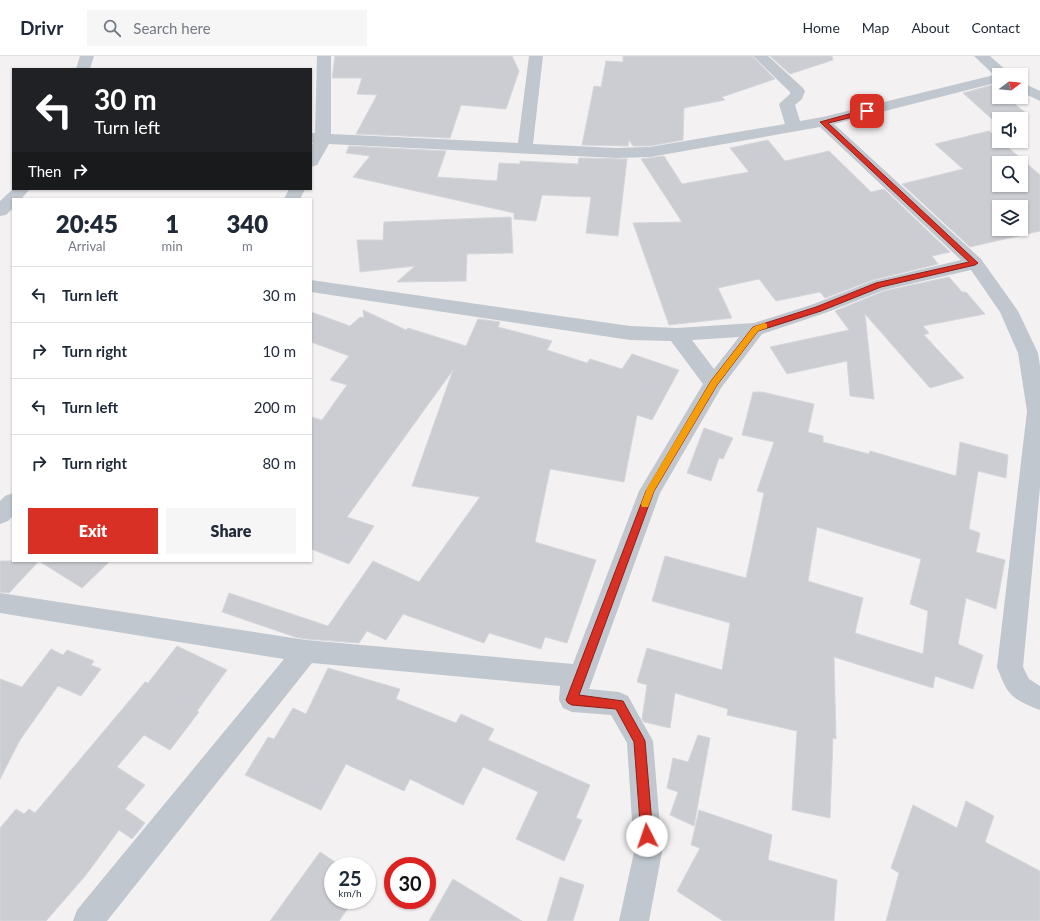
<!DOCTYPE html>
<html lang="en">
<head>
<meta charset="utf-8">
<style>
  body { margin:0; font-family:Lato,sans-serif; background:#f6f6f7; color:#1f2937; height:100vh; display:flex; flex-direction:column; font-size:15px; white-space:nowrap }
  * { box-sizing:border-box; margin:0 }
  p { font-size:13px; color:#747a83 }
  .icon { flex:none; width:22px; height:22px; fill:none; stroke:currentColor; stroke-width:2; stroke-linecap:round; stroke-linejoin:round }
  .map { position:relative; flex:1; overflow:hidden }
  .drawer { position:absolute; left:12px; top:142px; width:300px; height:364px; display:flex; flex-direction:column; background:#fff; border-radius:0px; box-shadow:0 1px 3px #0004 }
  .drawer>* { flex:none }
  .hud { position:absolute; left:12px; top:12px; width:300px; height:122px; border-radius:0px; box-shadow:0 1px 3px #0004; background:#202124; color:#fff; overflow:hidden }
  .needle { width:26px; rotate:74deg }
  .buttons { position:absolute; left:992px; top:12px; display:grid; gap:8px }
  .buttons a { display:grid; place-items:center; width:36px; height:36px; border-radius:0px; background:#fff; box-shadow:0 1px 3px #0004; font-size:20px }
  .speed { position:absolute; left:324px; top:801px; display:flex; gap:8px; font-size:20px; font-weight:700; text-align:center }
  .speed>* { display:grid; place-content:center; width:52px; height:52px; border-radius:50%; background:#fff; box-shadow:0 1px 3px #0004; line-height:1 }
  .speed small { font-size:10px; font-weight:400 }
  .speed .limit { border:6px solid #d22; background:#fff; color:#111 }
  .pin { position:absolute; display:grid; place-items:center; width:34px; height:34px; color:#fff; margin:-17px; border-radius:8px; box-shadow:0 2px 6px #0006 }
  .me { position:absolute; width:44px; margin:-22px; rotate:356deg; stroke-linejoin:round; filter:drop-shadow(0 0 3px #0008) }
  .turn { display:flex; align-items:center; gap:14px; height:84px; padding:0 16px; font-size:18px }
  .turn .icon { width:52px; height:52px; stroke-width:2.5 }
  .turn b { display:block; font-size:28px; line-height:34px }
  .then { display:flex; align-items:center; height:38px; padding:0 16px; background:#0003; gap:8px; font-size:15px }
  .eta { display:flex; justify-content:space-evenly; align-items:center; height:68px; text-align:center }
  .eta b { font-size:24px; font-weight:800; line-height:28px }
  .action { display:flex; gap:8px; margin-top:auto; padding:8px 16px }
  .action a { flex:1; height:46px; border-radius:0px; background:#d93025; color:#fff; font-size:16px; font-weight:800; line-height:46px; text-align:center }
  .action a+a { background:#f6f6f7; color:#1f2937 }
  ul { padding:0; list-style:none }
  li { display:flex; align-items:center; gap:12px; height:56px; padding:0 16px; border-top:1px solid #e0e1e3 }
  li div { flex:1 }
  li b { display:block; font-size:15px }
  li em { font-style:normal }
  header { display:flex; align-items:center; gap:24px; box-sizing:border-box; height:56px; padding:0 20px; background:#fff; border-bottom:1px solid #e0e1e3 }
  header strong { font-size:19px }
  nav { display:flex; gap:22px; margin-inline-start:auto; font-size:14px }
  .search { width:280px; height:36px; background:#f6f6f7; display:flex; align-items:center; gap:10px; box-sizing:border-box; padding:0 14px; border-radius:0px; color:#747a83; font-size:15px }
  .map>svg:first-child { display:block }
</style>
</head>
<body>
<header>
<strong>Drivr</strong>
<div class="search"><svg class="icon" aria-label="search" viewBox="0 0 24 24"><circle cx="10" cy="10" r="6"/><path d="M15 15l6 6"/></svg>Search here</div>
<nav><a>Home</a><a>Map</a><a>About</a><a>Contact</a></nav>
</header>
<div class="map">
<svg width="1040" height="865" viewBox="0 0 1040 865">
  <rect width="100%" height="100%" fill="#f3f1f1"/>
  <path fill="#cbcdd3" stroke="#d5d7dc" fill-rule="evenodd" d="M335,0H512L519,15L506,53L461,49L450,82L356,78L377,39L357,38L362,22H332Z
    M623,0H752L775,23L722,41L725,44L684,52L683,84L650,90H633L629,84L628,90L582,89L594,30L601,31L606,5L623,6Z
    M770,0H832L833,4L790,18Z
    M992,29L999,35V41H1006L1026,57L993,64L963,37Z
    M989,75L1040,119V175L970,191L902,128L963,113L935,88ZM999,107H1021V129H999ZM999,151H1021V173H999Z
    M768,84L785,105L829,95L871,136L884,133L950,196L932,200L938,208L873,224L825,242L820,236L776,245L759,223L718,232L732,262L669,269L633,167L682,166L641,103L664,100L682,128L749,116L730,92Z
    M349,90L446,95L437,121L497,125L499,107L520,108V105L578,108L579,102L627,103L618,180L586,177L591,141L542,139L536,165L514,163V157L353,121L370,100L346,97Z
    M511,161L513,197L467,198L466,225L397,226L415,210L360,216L357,184H383L384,166Z
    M949,221L962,236H966L985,258L923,270L929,277L924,279L964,322L930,332L865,258L874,343L850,340L847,305L787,318L770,291L849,274L835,255L884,235Z
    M363,254L406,274L408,272L466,290L478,263L500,266L498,271L552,285L547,294L587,307L590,303L622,313L632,298L679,314L652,364L637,359L624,426L550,413L535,486L596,504L567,587L545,581L541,593L489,577L484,587L403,558L386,584L367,575L359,587L306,583L295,581L222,556L229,537L328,570L373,505L419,526L480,441L412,430L453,314L347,461L374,470L349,508L311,493V361L322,364L347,329L330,324L349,300L311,286V256L350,270L360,261L364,262Z
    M753,336H762L814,348L808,376L823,380V386L869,398L870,395L956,420L960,386L1008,399L1006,422L978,415L969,473L980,477L976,496L1005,504L996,553L966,542L958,588L983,599L973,633L935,620L933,632L834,601L836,683L833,682L830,762L792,754L797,675L727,659L728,653L675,637L670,672L644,666L642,663L647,629L637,626L647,592L722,614L730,567L652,545L665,500L746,522L764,437L757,435L774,386L742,379ZM817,471L921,503L910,548L928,555L923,598L855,577L863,542L808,525Z
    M704,372L733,382L723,403L719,402L711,425L687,417Z
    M0,505H110L82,532L39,505L9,537L0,536Z
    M177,590L227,614L197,655L199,656L170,694L144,679L117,711L145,729L125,753L145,767L132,783L119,774L86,819L46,865H0V772L16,753L24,758L29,753L35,757L145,626L148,627Z
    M51,593L63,599L67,594L94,605L91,609L101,613L81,640L58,630L20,684L0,723V623L22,631Z
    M328,612L400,633L396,643L456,667L461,658L494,673L488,684L590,729L576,762L582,764L564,805L516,783L538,736L483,711L463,749L410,723L404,735L346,708L321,754L245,719L268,681L274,683L293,652L306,658Z
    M698,679L710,682L694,770L670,759L678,736L667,732L673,702L688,706Z
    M966,745L994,760L985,786L1040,815V865H886L899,817L891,812L913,749L957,772Z
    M699,754L772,779L768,804L837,824L834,865H723L677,835L700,792L691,789Z
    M320,796L341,810H333V844H354L339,865H270Z
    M560,821L584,829L573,865H547Z
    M453,823L522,865H429Z"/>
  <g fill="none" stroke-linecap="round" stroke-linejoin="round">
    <path fill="#c0c7ce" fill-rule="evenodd" d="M80,0H94L90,13H76Z
      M317,0H331V78L518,87L529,0H543L533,88L616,92L650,91L785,68L779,48L790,38V36L753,0H768L803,32L805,35L802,43L795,49L800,65L823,61L994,19L974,0H990L1008,16L1010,19H999V26L834,68L981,203L1018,255L1038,297L1040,310V431L1023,611L1029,623L1040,630V654C1012,643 1008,640 997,611L1027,355L1018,297L1000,256L971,214L884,234L825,257L762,278L721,332L660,437L589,633L619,636L628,640L653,685L662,796L649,865H619L634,796L627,687L611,659L572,656L563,652L559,644L560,630L312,607L107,865H73L77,854L284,603L0,557V537L306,584L573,608L639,435L703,328L671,285L630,284L311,236V224L630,270L677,272L754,267L811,249L873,225L961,204L820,71L650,101L616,102L329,88L317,109L311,111V91L313,87H311V77H315ZM739,281L714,313L692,284Z
      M1021,26L1040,35V45L1021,36Z
      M13,133H30L21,143H13V152L6,159L0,160V145Z
      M289,133H305L300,143H284Z
      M13,437V460L8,465L0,468V445L5,440Z"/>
  </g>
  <path fill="#d93025" stroke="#8d1f18" d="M867,53L870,54V57L828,67L978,207L975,209L881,231L821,255L758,275L717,329L654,435L579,639L623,645L643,681L645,685L653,780L651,784L647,786L643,784L641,780L634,686L616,653L572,649L568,647L566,644L646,435L711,325L753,271L816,251L876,227L969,206L820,66Z"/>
  <path fill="#f59e0b" d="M764,267L767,268V272L758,275L717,329L654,435L648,451H642L641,448L647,432L711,325L753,271Z"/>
</svg>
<div class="buttons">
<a><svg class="needle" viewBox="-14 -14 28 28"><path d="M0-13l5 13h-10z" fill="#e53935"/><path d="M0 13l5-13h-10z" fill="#747a83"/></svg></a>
<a><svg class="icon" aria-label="sound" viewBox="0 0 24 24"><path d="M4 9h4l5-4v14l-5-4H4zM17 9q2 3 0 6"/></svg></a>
<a><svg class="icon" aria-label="search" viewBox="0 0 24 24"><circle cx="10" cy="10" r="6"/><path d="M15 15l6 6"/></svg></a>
<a><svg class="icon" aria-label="layers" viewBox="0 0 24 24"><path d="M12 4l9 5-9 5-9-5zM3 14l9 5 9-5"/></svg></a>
</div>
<div class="speed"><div>25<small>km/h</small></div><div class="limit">30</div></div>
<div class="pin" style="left:867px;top:55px;background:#d93025"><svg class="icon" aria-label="arrive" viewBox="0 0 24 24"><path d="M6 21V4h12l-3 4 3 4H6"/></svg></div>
<svg class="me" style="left:647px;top:780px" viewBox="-20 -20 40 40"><circle r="19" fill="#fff"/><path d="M0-13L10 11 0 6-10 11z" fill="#d93025"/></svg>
<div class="hud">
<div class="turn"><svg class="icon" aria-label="left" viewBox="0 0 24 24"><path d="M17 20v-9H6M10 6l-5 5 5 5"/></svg><div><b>30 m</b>Turn left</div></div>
<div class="then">Then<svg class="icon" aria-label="right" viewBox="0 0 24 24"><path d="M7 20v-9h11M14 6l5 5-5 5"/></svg></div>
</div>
<section class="drawer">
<div class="eta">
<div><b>20:45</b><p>Arrival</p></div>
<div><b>1</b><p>min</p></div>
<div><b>340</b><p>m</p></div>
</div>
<ul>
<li><svg class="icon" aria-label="left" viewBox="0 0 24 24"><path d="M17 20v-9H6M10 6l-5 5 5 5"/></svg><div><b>Turn left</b></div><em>30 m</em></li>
<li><svg class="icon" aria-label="right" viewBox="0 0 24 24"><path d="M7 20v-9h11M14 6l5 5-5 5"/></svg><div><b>Turn right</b></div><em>10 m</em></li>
<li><svg class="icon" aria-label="left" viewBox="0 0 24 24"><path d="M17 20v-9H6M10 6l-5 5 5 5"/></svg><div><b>Turn left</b></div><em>200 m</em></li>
<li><svg class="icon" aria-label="right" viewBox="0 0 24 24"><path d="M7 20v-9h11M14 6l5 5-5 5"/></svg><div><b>Turn right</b></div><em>80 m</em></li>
</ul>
<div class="action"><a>Exit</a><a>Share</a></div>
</section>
</div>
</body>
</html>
